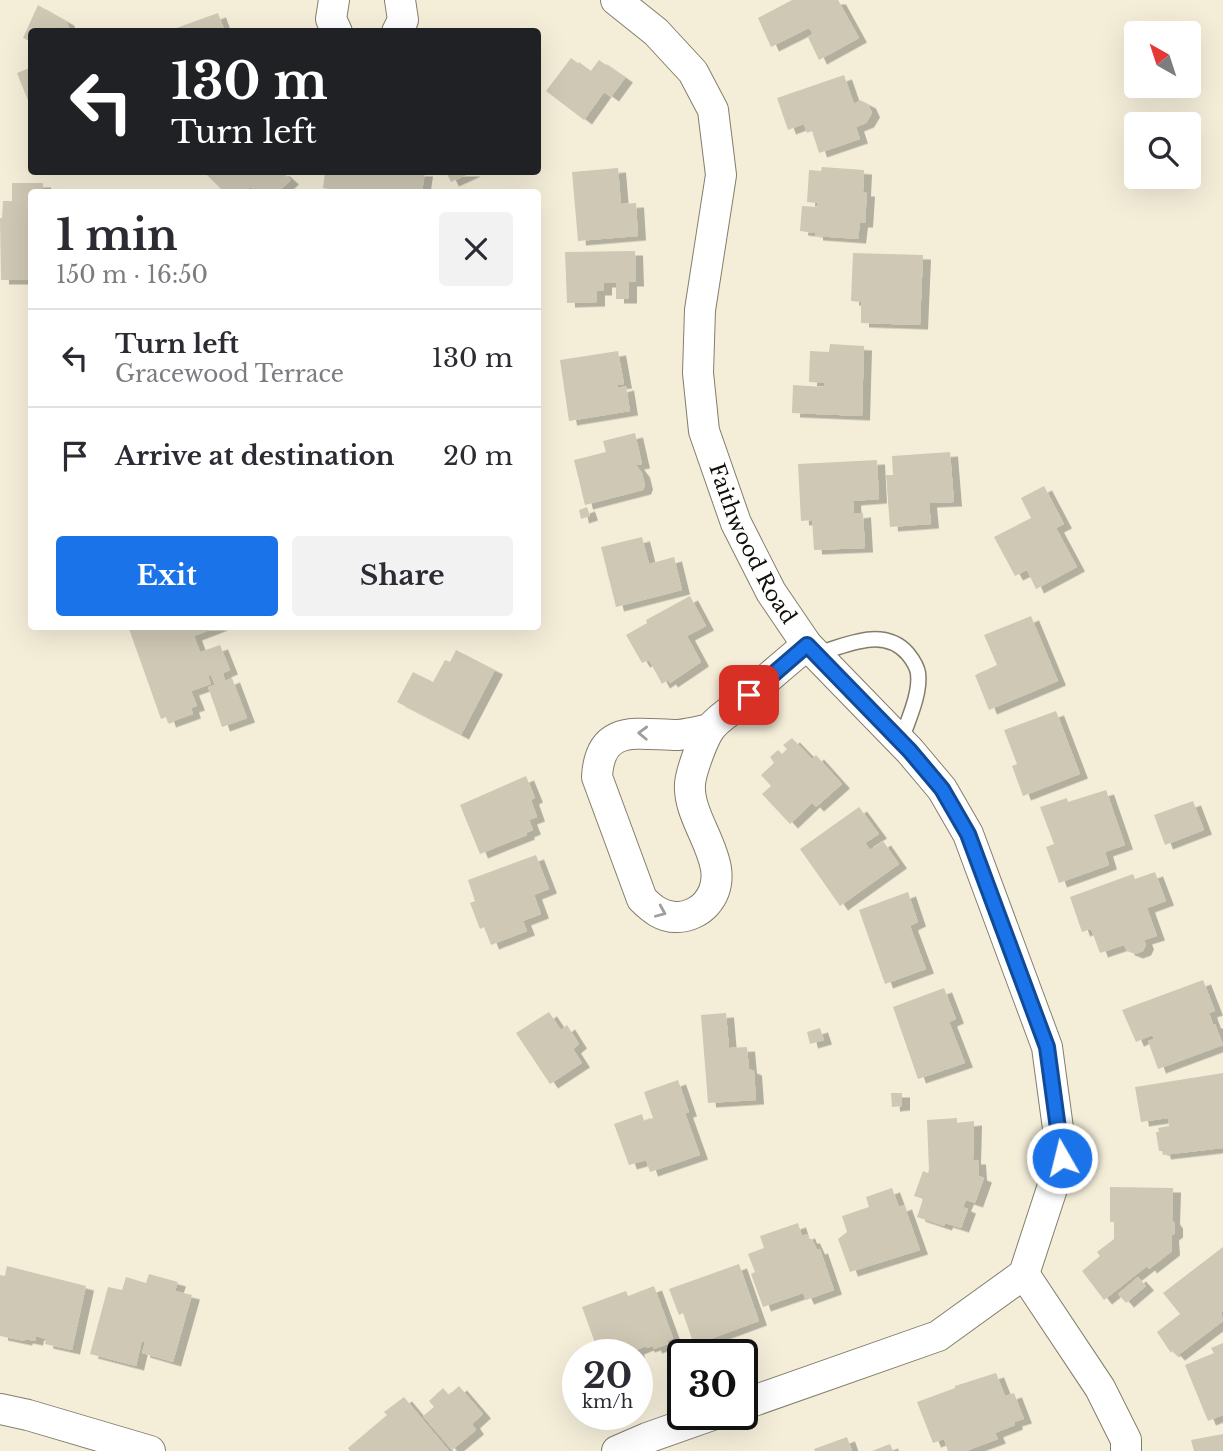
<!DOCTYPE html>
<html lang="en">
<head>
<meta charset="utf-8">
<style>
  body { margin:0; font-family:"Libre Baskerville",serif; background:#f2f2f3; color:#2b2b33; height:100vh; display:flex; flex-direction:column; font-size:26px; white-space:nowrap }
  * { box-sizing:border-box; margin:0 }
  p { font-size:23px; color:#7c7c81 }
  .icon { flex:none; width:38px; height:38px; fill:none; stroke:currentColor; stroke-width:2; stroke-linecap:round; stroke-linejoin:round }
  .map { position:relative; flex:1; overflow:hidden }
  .side { position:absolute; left:28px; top:189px; width:513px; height:441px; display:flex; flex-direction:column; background:#fff; border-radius:7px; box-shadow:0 7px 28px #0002 }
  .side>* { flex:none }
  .top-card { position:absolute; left:28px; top:28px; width:513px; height:147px; border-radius:7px; box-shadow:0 7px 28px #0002; background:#202124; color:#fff; overflow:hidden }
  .needle { width:46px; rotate:321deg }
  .fabs { position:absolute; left:1124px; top:21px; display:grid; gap:14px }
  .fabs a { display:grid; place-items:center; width:77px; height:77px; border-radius:7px; background:#fff; box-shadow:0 7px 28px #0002; font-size:35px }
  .speed { position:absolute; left:562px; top:1339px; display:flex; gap:14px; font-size:35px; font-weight:700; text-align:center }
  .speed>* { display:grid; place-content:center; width:91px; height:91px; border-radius:50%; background:#fff; box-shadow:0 7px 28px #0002; line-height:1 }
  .speed small { font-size:18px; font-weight:400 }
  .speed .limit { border:4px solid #111; border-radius:10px; background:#fff; color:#111 }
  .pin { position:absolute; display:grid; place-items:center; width:60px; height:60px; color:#fff; margin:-30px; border-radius:14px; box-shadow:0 4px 10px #0006 }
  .me { position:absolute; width:77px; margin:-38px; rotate:352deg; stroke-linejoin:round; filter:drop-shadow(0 0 5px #0008) }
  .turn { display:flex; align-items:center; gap:24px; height:147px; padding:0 28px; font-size:32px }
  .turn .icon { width:91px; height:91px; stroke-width:2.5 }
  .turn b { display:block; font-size:49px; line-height:60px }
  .round { display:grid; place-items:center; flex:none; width:74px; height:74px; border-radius:7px; background:#f2f2f3 }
  .head { display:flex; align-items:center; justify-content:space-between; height:119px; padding:0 28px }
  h1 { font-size:42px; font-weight:800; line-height:52px }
  .action { display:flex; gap:14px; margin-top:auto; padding:14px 28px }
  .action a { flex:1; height:80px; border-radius:7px; background:#1a73e8; color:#fff; font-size:28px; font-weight:800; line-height:80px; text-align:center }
  .action a+a { background:#f2f2f3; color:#2b2b33 }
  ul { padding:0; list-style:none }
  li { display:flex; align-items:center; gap:21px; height:98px; padding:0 28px; border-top:2px solid #e1e1e2 }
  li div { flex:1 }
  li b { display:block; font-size:26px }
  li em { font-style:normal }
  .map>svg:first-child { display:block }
</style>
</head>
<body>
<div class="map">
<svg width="1223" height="1451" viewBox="0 0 1223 1451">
  <defs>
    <filter id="shadow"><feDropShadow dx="8" dy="4.5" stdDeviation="0" flood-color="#0004"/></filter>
  </defs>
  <rect width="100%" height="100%" fill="#f4eed9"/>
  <path fill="#cec8b4" filter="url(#shadow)" d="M792,0H838L859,38L819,60L808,37L813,34L809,28L771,47L758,18Z
    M38,5L66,21L71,32H32V42L23,38Z
    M218,13L225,32H168V31Z
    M571,58L590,72L599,60L625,78L611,97L604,92L584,120L546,91Z
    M32,67V108H31L17,73Z
    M844,75L854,104L860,100L868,104L872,113L866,123L856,127L860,139L819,153L812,131L807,133L804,124L788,130L777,98Z
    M822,167L864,170L863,192H867L865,223H860L858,239L815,236V233L800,231L802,206L817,207V203L807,202L809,170L821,171Z
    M618,168L621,204L636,203L638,236L578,241L572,172Z
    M204,172H282L291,180L278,192H256L250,187L244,192H224Z
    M325,172H425L422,192H349L323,188Z
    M446,172H473L451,182Z
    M12,183H43V192H32V280H1L0,218H2L3,201H12Z
    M635,251L636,282H629V299H616V283H604V291H597V302L567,303L565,252Z
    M853,253L923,255L920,325L861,323V302L851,301Z
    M830,344L864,346L862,416L792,413L793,385L824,387V383L809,382L810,351L829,352Z
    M618,351L624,384L617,385L618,388L626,386L630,411L569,421L560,360Z
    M635,433L642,464L636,465L642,473L645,485L643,490L585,505L574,460L606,452L603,441Z
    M950,452L954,502L929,503L931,524L890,527L886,475H893L892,456Z
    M877,460L879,499L853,501L854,514L863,513L865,548L814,550L812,520L801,521L798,464Z
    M1044,486L1064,524L1056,528L1077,567L1036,589L1027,570L1015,576L994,537L1031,518L1021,498Z
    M587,507L590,516L581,519L579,510Z
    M642,537L649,564L674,557L682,590L616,607L601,547Z
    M690,596L706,626L687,636L701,662L670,683L668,680L662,684L649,660L642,663L626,635L647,623L646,620Z
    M1031,616L1058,681L989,710L975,675L997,665L984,635Z
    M128,626H220L194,636L200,652L220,645L230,670L223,673L225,681L232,678L247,718L222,727L208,687L215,685L211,675L208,676L211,684L191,691L197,706L191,708L193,714L168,723L166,717L161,719Z
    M456,650L495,670L461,735L397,702L413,672L433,682L445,660L450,662Z
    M1056,711L1080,774L1023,796L1012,766L1017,764L1004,730Z
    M792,738L812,759L816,755L842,784L816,807L812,803L790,824L762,794L771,786L761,775L774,763L770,757L778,750L782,754L787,749L783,745Z
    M526,776L535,798L531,800L537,817L529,820L533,830L526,833L527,835L480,854L460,805Z
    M1106,790L1125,845L1105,852L1109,865L1059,883L1046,847L1054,844L1040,807L1067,798L1068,802Z
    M1193,801L1204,830L1165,845L1154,815Z
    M859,807L879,834L865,843L870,850L883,841L899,864L840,906L800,849Z
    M536,855L549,889L534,895L541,914L523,921L527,931L491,945L484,927L480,929L470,903L475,901L468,880Z
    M1155,872L1166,901L1147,908L1157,936L1144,940L1146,945L1143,951L1135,954L1127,951L1124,945L1100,953L1091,929L1082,932L1070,897L1133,874L1135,879Z
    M908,892L918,922L910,926L926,969L885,984L859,910Z
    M1203,980L1215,1011L1209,1013L1213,1024H1215L1223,1045L1158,1069L1148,1041L1154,1039L1152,1035L1136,1042L1122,1010Z
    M944,988L956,1019L949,1022L965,1063L918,1079L893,1007Z
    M549,1012L561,1030L567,1025L579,1044L573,1049L582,1063L550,1084L516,1033Z
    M726,1013L729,1048L747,1047L749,1069L754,1071L756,1100L708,1103L701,1015Z
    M820,1028L824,1040L810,1044L807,1032Z
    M1223,1073V1148L1163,1155L1162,1151H1159L1156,1132H1159L1158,1128L1169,1126L1168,1118L1141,1122L1135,1087Z
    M678,1080L689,1112L685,1113L700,1155L650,1172L646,1160L629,1165L614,1124L642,1114L644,1121L653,1118L644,1092Z
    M891,1093H902V1106L892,1107Z
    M957,1118V1123L974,1121L973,1160H978L979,1176L984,1178L975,1203L966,1200L963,1207L968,1209L961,1228L945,1223L944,1226L917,1217L923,1199L914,1196L923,1171L928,1173L929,1170L927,1120Z
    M1110,1187L1173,1188L1172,1220L1175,1224V1233L1171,1236L1172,1251L1149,1269L1147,1266L1104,1300L1082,1271L1100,1256L1097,1252L1114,1239V1222H1110Z
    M892,1188L899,1207L904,1205L920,1250L850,1272L838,1239L847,1232L842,1216L869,1207L866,1197Z
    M798,1223L802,1236L807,1234L809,1239H812L817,1250L820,1249L834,1290L806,1300L803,1293L763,1307L751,1274L755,1272L748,1254L764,1248L760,1236Z
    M1223,1247V1311L1221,1312L1223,1321L1177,1356L1172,1351L1171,1353L1157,1332L1180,1314L1163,1293Z
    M739,1264L759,1321L694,1345L683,1313L679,1315L669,1289Z
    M7,1266L86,1286L72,1350L45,1344L46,1339L36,1336L35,1341L25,1339L24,1341L0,1336V1275L5,1276Z
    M149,1274L178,1282L175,1291L192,1295L173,1362L142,1353L145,1342L142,1341L136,1366L90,1354L108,1287L122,1290L126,1277L146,1283Z
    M1138,1277L1146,1286L1126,1303L1118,1294Z
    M654,1286L673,1338L667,1341L668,1344L654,1349L653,1346L647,1348L646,1346L636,1350L637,1354H599L582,1307L626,1291L628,1296Z
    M1223,1343V1415L1208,1421L1185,1365L1214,1353L1211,1348Z
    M996,1373L1005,1396L1014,1393L1024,1419L1014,1422L1015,1425L995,1433L998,1439L966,1451H948L944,1439L933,1443L917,1402L955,1388V1386Z
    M459,1386L483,1414L472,1424L476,1430L452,1450L423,1416L434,1407L429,1401L443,1388L449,1395Z
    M404,1397L449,1451H350L348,1448L387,1415L384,1412Z
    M1223,1434V1451H1194L1191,1440Z
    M847,1437L852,1451H815L814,1449Z
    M890,1444L893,1451H872Z"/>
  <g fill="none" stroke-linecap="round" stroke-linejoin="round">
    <defs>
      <path id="service" d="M817,654C846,645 884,626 908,654C912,659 917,667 918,673C921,694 907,722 901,741"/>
      <g id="minor">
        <path d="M334,0L331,19L337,32"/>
        <path id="s1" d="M616,0L656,32L693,72L713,110L721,175L700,310L698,373L704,431L736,523L771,592L807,645L910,751L942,789L968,834L1047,1047L1062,1158L1024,1274L938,1336L742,1405"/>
        <path d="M397,32L403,20L400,0"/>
        <path d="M710,729C700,731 689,734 678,735C639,735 600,722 597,777L642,899C652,909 663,918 678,917C688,917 700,911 706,904C738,867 687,824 690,784C691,771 703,739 710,729C717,719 730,712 738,704C761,684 784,664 807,645"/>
        <path d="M1024,1274L1100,1388L1126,1440V1451"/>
        <path d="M0,1409L28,1415L150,1451"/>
        <path d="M617,1451L647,1438L715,1414"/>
      </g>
    </defs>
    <use href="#service" stroke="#837e6b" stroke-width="17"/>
    <use href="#minor" stroke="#837e6b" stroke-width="32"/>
    <use href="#service" stroke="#fff" stroke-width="14"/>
    <use href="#minor" stroke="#fff" stroke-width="30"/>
  </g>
  <defs><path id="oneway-chevron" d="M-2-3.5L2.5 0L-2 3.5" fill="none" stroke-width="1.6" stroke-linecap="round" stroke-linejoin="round" transform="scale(1.75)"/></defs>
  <g stroke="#a09f9c">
    <use href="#oneway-chevron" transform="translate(643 733) rotate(-178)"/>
    <use href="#oneway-chevron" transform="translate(661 912) rotate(23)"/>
  </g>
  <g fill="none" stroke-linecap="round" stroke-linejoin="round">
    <defs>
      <path id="route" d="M749,695L807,645L910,751L942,789L968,834L1047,1047L1062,1158"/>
    </defs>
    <use href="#route" stroke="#114b97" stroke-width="18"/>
    <use href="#route" stroke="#1a73e8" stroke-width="12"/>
  </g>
  <g text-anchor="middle" stroke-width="5" stroke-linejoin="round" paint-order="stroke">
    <g font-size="21" fill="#110f08" stroke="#fffbee">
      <text dy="7" stroke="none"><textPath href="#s1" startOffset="595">Faithwood Road</textPath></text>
    </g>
  </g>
</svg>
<div class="fabs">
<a><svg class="needle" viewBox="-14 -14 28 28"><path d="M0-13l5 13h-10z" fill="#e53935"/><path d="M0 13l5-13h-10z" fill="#7c7c81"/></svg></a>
<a><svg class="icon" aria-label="search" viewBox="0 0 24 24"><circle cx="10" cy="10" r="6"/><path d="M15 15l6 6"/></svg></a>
</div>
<div class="speed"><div>20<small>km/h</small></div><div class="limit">30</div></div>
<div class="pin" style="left:749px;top:695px;background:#d93025"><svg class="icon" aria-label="arrive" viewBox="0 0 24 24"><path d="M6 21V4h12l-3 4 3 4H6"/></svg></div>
<svg class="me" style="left:1062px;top:1158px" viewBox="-20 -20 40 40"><circle r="17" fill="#1a73e8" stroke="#fff" stroke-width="3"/><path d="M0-11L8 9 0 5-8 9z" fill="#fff"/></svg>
<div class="top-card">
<div class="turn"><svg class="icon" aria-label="left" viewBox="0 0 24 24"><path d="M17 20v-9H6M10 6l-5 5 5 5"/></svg><div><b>130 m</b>Turn left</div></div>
</div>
<section class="side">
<div class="head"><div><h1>1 min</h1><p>150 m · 16:50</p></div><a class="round"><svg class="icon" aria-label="close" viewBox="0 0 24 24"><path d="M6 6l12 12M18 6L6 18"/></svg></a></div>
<ul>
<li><svg class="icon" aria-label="left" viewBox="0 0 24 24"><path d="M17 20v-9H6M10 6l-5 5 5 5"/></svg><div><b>Turn left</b><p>Gracewood Terrace</p></div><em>130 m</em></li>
<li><svg class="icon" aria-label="arrive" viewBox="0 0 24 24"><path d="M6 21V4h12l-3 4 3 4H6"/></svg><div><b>Arrive at destination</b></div><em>20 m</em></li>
</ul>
<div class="action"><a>Exit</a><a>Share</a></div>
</section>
</div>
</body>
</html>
